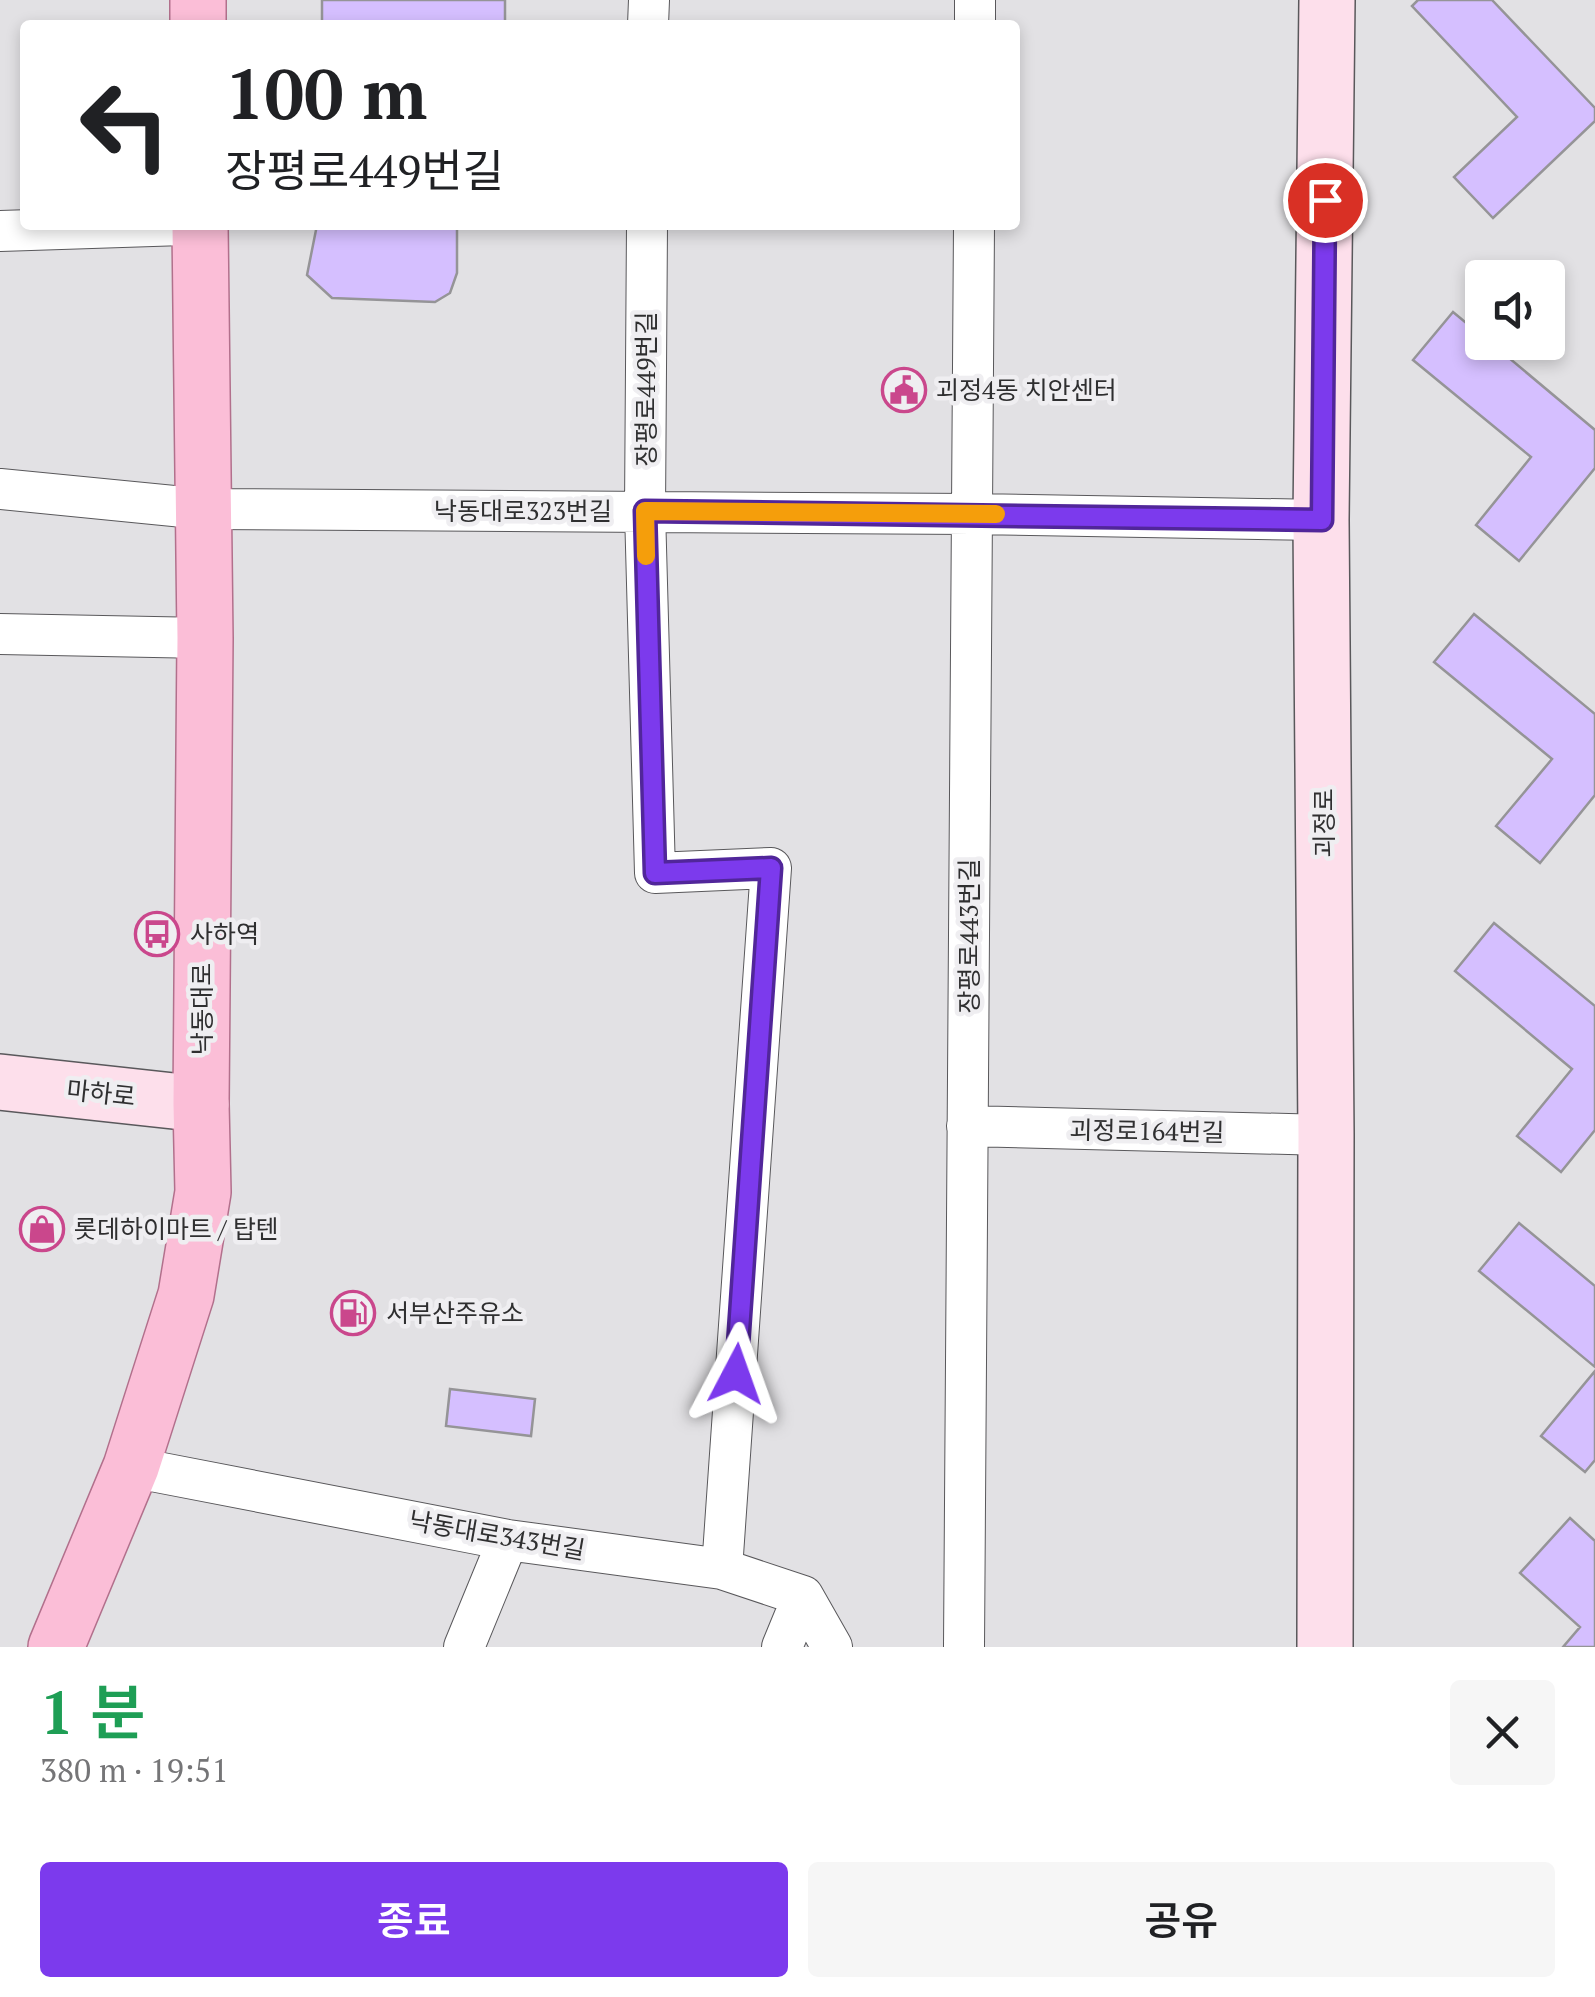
<!DOCTYPE html>
<html lang="ko">
<head>
<meta charset="utf-8">
<style>
  body { margin:0; font-family:"PT Serif","Noto Sans KR",serif; background:#f6f6f6; color:#202124; height:100vh; display:flex; flex-direction:column; font-size:38px; white-space:nowrap }
  * { box-sizing:border-box; margin:0 }
  p { font-size:32px; color:#757577 }
  .icon { flex:none; width:55px; height:55px; fill:none; stroke:currentColor; stroke-width:2; stroke-linecap:round; stroke-linejoin:round }
  .map { position:relative; height:1647px; overflow:hidden }
  .side { display:flex; flex-direction:column; background:#fff; flex:1 }
  .side>* { flex:none }
  .guide { position:absolute; left:20px; top:20px; width:1000px; height:210px; border-radius:10px; box-shadow:0 5px 15px #0003; background:#fff; color:#202124; overflow:hidden }
  .tools { position:absolute; left:1465px; top:260px; display:grid; gap:20px }
  .tools a { display:grid; place-items:center; width:100px; height:100px; border-radius:10px; background:#fff; box-shadow:0 5px 15px #0003; font-size:50px }
  .pin { position:absolute; display:grid; place-items:center; width:85px; height:85px; color:#fff; margin:-42px; border:5px solid #fff; border-radius:50%; box-shadow:0 2px 10px #0007 }
  .me { position:absolute; width:110px; margin:-55px; rotate:4deg; stroke-linejoin:round; filter:drop-shadow(0 0 8px #0008) }
  .turn { display:flex; align-items:center; gap:35px; height:210px; padding:0 40px; font-size:45px }
  .turn .icon { width:130px; height:130px; stroke-width:2.5 }
  .turn b { display:block; font-size:70px; line-height:85px }
  .round { display:grid; place-items:center; flex:none; width:105px; height:105px; border-radius:10px; background:#f6f6f6 }
  .summary { display:flex; align-items:center; justify-content:space-between; height:170px; padding:0 40px }
  h1 { font-size:60px; font-weight:600; line-height:75px; color:#1e9e55 }
  .action { display:flex; gap:20px; margin-top:auto; padding:20px 40px }
  .action a { flex:1; height:115px; border-radius:10px; background:#7c3aed; color:#fff; font-size:40px; font-weight:600; line-height:115px; text-align:center }
  .action a+a { background:#f6f6f6; color:#202124 }
  .map>svg:first-child { display:block }
</style>
</head>
<body>
<div class="map">
<svg width="1595" height="1647" viewBox="0 0 1595 1647">
  <rect width="100%" height="100%" fill="#e2e1e4"/>
  <path fill="#d5bfff" stroke="#959497" stroke-width="2.5" d="M322,0H505V25H322Z
    M1418,0H1492L1595,108V121L1493,218L1454,177L1517,117L1412,6Z
    M317,225H457V273L450,293L435,302L332,298L307,275Z
    M1453,312L1482,336V342H1490L1595,430V468L1519,561L1476,525L1531,457L1413,360Z
    M1474,614L1595,714V795L1540,863L1496,826L1552,759L1434,662Z
    M1494,923L1595,1006V1130L1561,1172L1517,1136L1572,1069L1455,971Z
    M1519,1223L1595,1286V1367L1479,1271Z
    M1595,1371V1460L1585,1472L1541,1436Z
    M450,1389L535,1399L531,1436L446,1426Z
    M1570,1518L1595,1541V1647H1563L1580,1627L1520,1573Z"/>
  <g fill="none" stroke-linecap="round" stroke-linejoin="round">
    <defs>
      <path id="street" d="M648,25L649,0
        M975,25V0
        M647,225L645,511L655,873L771,868L722,1569
        M0,231L183,225
        M0,489L204,509L972,514L1321,520
        M0,634L205,638
        M967,1126L1326,1135
        M131,1467L508,1540L722,1569L803,1596L832,1647
        M464,1647L508,1540
        M782,1647L803,1596
        M964,1647L974,225"/>
      <path id="secondary" d="M0,1082L201,1104
        M1325,1647L1326,1135L1321,520L1327,0"/>
      <path id="primary" d="M198,0V25
        M56,1647L131,1467L186,1295L203,1192L201,1104L205,638L200,225"/>
    </defs>
    <use href="#street" stroke="#59585b" stroke-width="42"/>
    <use href="#secondary" stroke="#59585b" stroke-width="58"/>
    <use href="#primary" stroke="#b2708c" stroke-width="58"/>
    <use href="#street" stroke="#fff" stroke-width="40"/>
    <use href="#secondary" stroke="#fddfeb" stroke-width="55"/>
    <use href="#primary" stroke="#fbbed7" stroke-width="55"/>
  </g>
  <g fill="none" stroke-linecap="round" stroke-linejoin="round">
    <defs>
      <path id="route" d="M736,1374L771,868L655,873L645,511L1322,520L1325,200"/>
    </defs>
    <use href="#route" stroke="#51269a" stroke-width="25"/>
    <use href="#route" stroke="#7c3aed" stroke-width="18"/>
    <path stroke="#f59e0b" stroke-width="18" d="M646,556L645,511L996,514"/>
  </g>
  <defs>
    <symbol id="civic-ring" viewBox="-11 -11 22 22"><circle r="9.5" fill="#efeef1" stroke="#ca478c" stroke-width="1.5"/><path d="M-.6-6.5H3V-4.5H.6V-3L4-1V1h2V6H-6V1h2V-1L-.6-3ZM-1.2 2.5V6h2.4V2.5Z" fill="#ca478c"/></symbol>
    <symbol id="bus-ring" viewBox="-11 -11 22 22"><circle r="9.5" fill="#efeef1" stroke="#ca478c" stroke-width="1.5"/><path d="M-5-6H5V4H4V6H2V4H-2V6H-4V4H-5ZM-3.5-4V0h7V-4ZM-3.5 1.2v1.5H-2V1.2ZM2 1.2v1.5H3.5V1.2Z" fill="#ca478c"/></symbol>
    <symbol id="shop-ring" viewBox="-11 -11 22 22"><circle r="9.5" fill="#efeef1" stroke="#ca478c" stroke-width="1.5"/><path d="M-5-2.5h2.3a2.7 3.5 0 0 1 5.4 0H5L5.5 6h-11ZM-1.5-2.5h3a1.5 2.3 0 0 0-3 0Z" fill="#ca478c"/></symbol>
    <symbol id="fuel-ring" viewBox="-11 -11 22 22"><circle r="9.5" fill="#efeef1" stroke="#ca478c" stroke-width="1.5"/><path d="M-5.5-6h7V0h2V4h1.3V-2.5L3-4.5l.8-.8L6-3V5H2.5V1h-1V6h-7ZM-4.2-4.7v3.2H.2V-4.7Z" fill="#ca478c"/></symbol>
  </defs>
  <g fill-rule="evenodd">
    <use href="#civic-ring" x="879" y="365" width="50" height="50"/>
    <use href="#bus-ring" x="132" y="909" width="50" height="50"/>
    <use href="#shop-ring" x="17" y="1204" width="50" height="50"/>
    <use href="#fuel-ring" x="328" y="1288" width="50" height="50"/>
  </g>
  <g text-anchor="middle" stroke-width="9" stroke-linejoin="round" paint-order="stroke">
    <g font-size="25" fill="#2f2f30" stroke="#efeef1">
      <text transform="translate(646 389) rotate(-90)" y="9">장평로449번길</text>
      <text x="523" y="520">낙동대로323번길</text>
      <text transform="translate(1324 823) rotate(-90)" y="9">괴정로</text>
      <text transform="translate(969 936) rotate(-90)" y="9">장평로443번길</text>
      <text transform="translate(202 1009) rotate(-90)" y="9">낙동대로</text>
      <text transform="translate(101 1093) rotate(6)" y="9">마하로</text>
      <text transform="translate(1147 1131) rotate(1)" y="9">괴정로164번길</text>
      <text transform="translate(497 1535) rotate(10)" y="9">낙동대로343번길</text>
    </g>
    <g font-size="25" fill="#2f2f30" stroke="#efeef1" text-anchor="start">
      <text x="936" y="399">괴정4동 치안센터</text>
      <text x="190" y="943">사하역</text>
      <text x="74" y="1238">롯데하이마트 / 탑텐</text>
      <text x="386" y="1322">서부산주유소</text>
    </g>
  </g>
</svg>
<div class="tools">
<a><svg class="icon" aria-label="sound" viewBox="0 0 24 24"><path d="M4 9h4l5-4v14l-5-4H4zM17 9q2 3 0 6"/></svg></a>
</div>
<div class="pin" style="left:1325px;top:200px;background:#d93025"><svg class="icon" aria-label="arrive" viewBox="0 0 24 24"><path d="M6 21V4h12l-3 4 3 4H6"/></svg></div>
<svg class="me" style="left:736px;top:1374px" viewBox="-20 -20 40 40"><path d="M0-17L14 15 0 8-14 15z" fill="#7c3aed" stroke="#fff" stroke-width="4"/></svg>
<div class="guide">
<div class="turn"><svg class="icon" aria-label="left" viewBox="0 0 24 24"><path d="M17 20v-9H6M10 6l-5 5 5 5"/></svg><div><b>100 m</b>장평로449번길</div></div>
</div>
</div>
<section class="side">
<div class="summary"><div><h1>1 분</h1><p>380 m · 19:51</p></div><a class="round"><svg class="icon" aria-label="close" viewBox="0 0 24 24"><path d="M6 6l12 12M18 6L6 18"/></svg></a></div>
<div class="action"><a>종료</a><a>공유</a></div>
</section>
</body>
</html>
